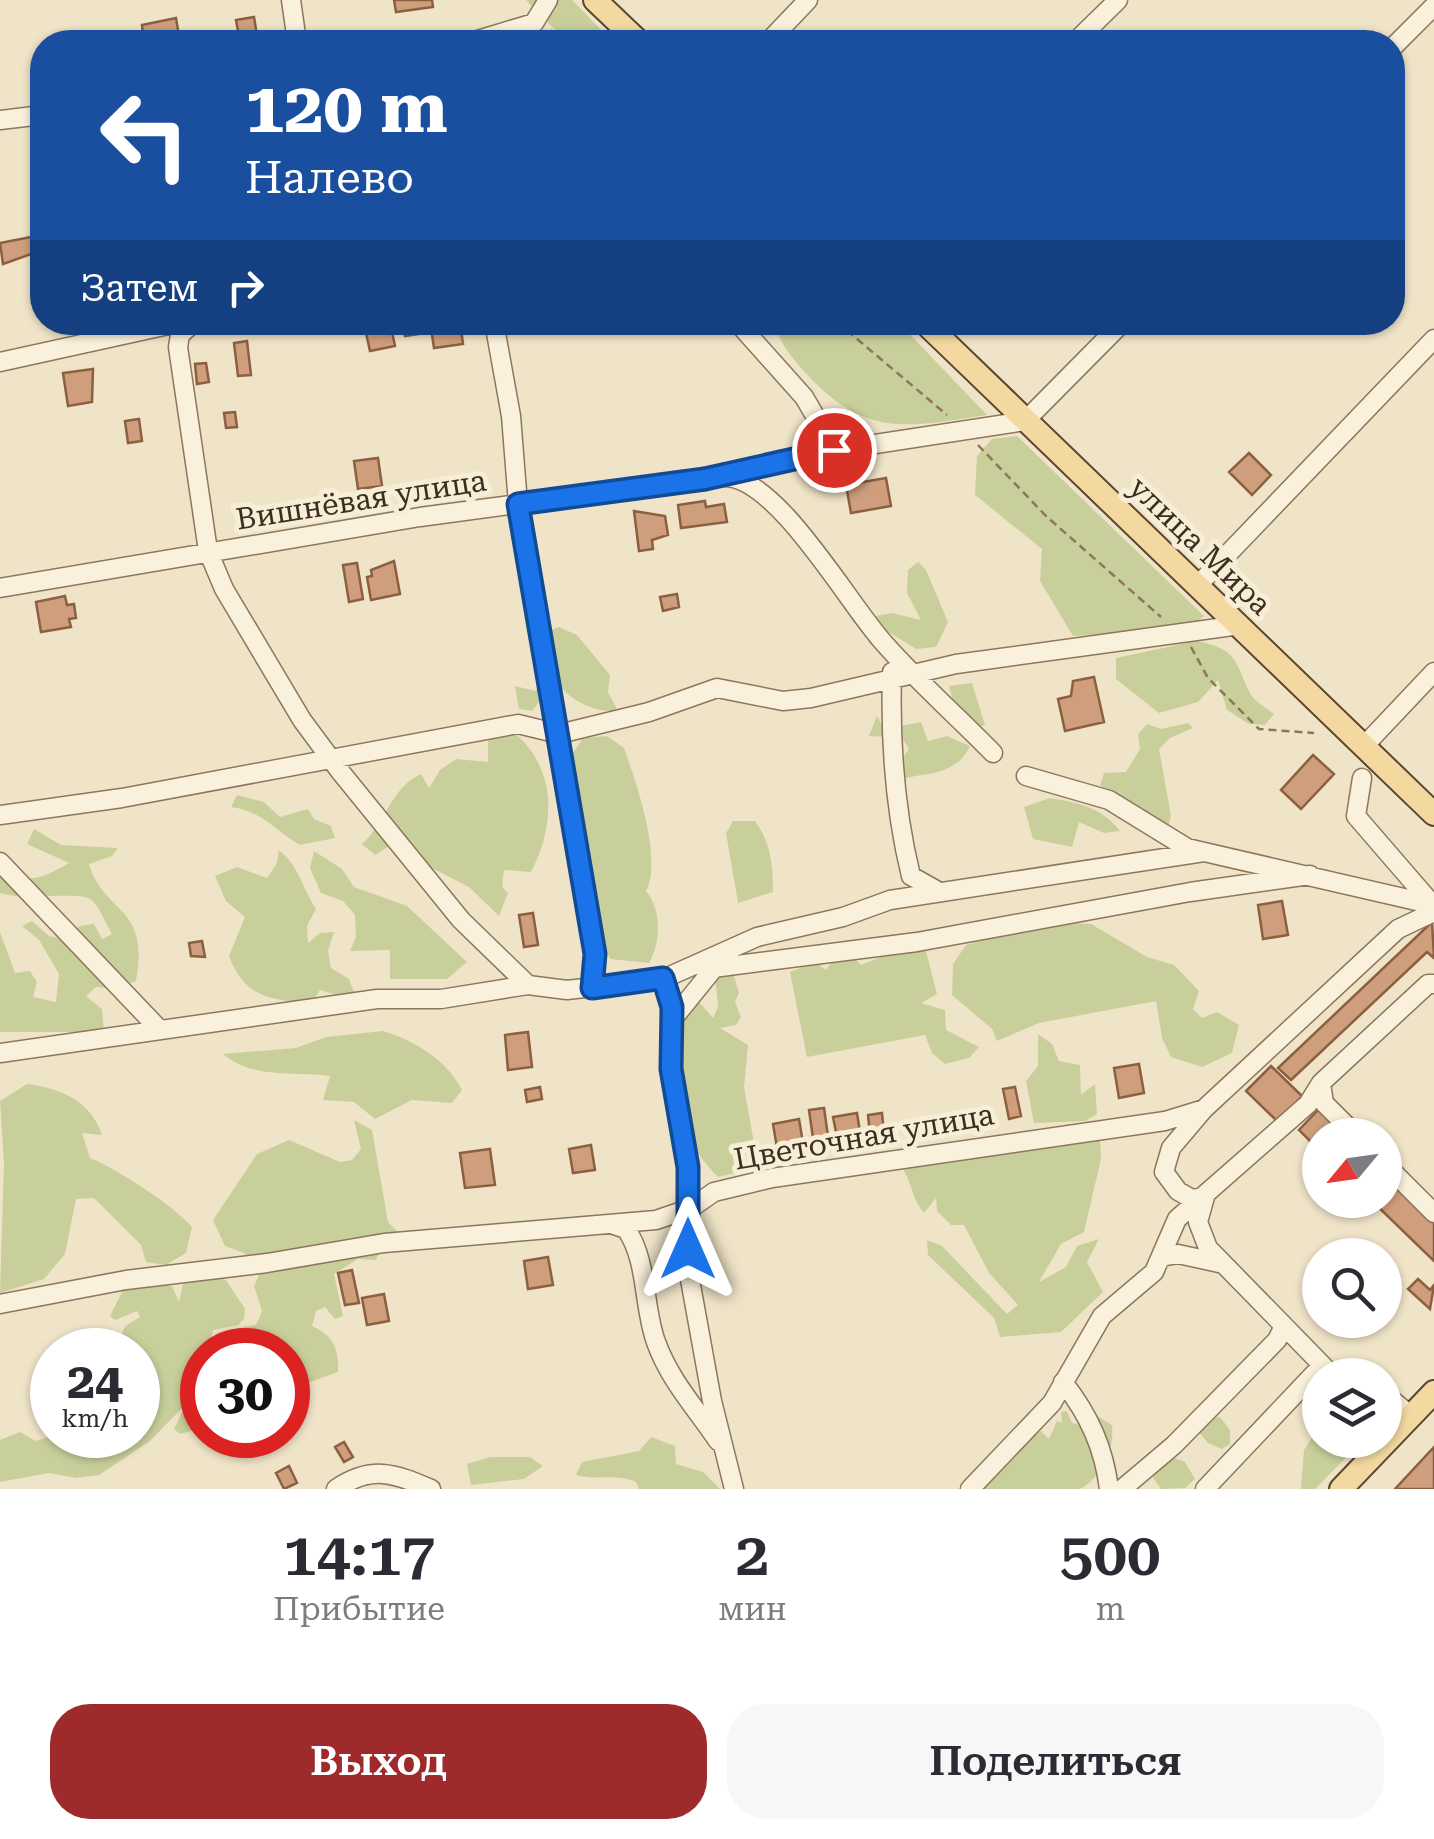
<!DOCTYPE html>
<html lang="ru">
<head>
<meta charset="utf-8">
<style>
  body { margin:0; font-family:"Roboto Serif",serif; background:#f7f7f7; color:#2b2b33; height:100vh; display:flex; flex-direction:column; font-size:38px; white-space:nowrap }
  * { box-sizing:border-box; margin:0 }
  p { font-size:32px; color:#7c7c81 }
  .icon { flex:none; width:55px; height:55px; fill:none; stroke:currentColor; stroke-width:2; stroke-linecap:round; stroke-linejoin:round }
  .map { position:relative; height:1489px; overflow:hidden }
  .details { display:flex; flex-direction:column; background:#fff; flex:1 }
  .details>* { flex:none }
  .top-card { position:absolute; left:30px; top:30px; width:1375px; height:305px; border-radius:40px; box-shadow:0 2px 8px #0004; background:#1a4fa0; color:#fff; overflow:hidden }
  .needle { width:65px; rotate:241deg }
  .fabs { position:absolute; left:1302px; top:1118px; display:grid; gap:20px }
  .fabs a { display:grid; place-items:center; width:100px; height:100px; border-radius:50%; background:#fff; box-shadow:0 2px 8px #0004; font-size:50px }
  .speed { position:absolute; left:30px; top:1328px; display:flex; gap:20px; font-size:50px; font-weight:700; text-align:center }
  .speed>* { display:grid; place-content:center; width:130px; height:130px; border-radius:50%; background:#fff; box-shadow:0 2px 8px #0004; line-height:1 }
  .speed small { font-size:25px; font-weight:400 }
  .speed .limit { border:15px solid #d22; background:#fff; color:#111 }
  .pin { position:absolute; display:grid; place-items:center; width:85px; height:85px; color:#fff; margin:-42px; border:5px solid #fff; border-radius:50%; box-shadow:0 2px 10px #0007 }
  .me { position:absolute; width:110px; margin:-55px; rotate:0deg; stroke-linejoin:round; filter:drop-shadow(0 0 8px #0008) }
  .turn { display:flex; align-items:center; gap:35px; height:210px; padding:0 50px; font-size:45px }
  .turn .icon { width:130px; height:130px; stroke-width:2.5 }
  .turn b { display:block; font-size:70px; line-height:85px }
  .then { display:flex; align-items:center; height:95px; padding:0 50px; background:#0003; gap:20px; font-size:38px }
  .eta { display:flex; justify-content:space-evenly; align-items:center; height:170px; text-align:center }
  .eta b { font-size:60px; font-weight:600; line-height:70px }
  .button { display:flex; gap:20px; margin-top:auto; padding:20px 50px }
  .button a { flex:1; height:115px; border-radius:40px; background:#9e2a2b; color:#fff; font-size:40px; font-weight:600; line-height:115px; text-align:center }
  .button a+a { background:#f7f7f7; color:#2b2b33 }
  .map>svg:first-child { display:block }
</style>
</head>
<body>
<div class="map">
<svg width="1434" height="1489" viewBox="0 0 1434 1489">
  <rect width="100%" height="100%" fill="#f0e4c8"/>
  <path fill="#c9cf9b" d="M526,0H572L613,42H567Z
    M776,322L899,323L987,415C904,428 863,438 802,369C791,356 776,339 776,322Z
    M1017,436L1204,616L1188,629L1073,636L1040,581L1042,549L975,495L977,456L992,439Z
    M918,562L926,570L948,622L936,647L916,649L866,618L892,613L921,620L907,593L908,570Z
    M559,627L577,635L610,675L608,692L618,711C594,713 568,700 556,680L532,711L519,709L515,686L535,691L547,677L544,633Z
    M1196,641C1237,649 1234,659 1250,693C1254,701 1266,708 1274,714L1265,725L1249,724L1227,710L1218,680L1198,702L1159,713L1116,679V658Z
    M972,683L985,725L978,727L954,705L949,686Z
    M877,716L884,729L921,722L928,741L947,736L970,746C955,777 926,772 896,780L897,765L909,749L902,738L869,736Z
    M1188,723L1193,728L1170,738L1159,749L1171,816L1167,831L1100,785L1104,773L1126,772L1140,749L1138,734L1147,724L1161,729Z
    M513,732C557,767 556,825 531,872L504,870L502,887L508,893L499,916L469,887L389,846L375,855L362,844C387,822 390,788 421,774L429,788L440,770L456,759L488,762V740Z
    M607,736L624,748C636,782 663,859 646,891C662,910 661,943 649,963L610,959L598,931L570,757L583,738Z
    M237,795L264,802L280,817L308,809L314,819L331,826L335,838L300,845C273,829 262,811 231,807Z
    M1050,798C1078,803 1102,807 1120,831L1104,833L1079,822L1072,847L1033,839L1024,807Z
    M733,821H755C771,843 773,865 773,892L738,903L726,833Z
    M34,829L61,845L118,848L112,856L89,864C105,916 150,904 136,981L116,989L96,987L86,996L102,1009L104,1032H0V932L15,973L30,971L37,982L33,997L56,1002L59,974L39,940L22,926L32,921L49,936L64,939L79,926L94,924L102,939L112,934C106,924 99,905 90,899C79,891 24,901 0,893V871C26,885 44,878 69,863L27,844Z
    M279,850C299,866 302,887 316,909L307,926L308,943L320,933L334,932L328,951L331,968L349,979L355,995L344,997L320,990L311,1004C269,999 245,998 229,956L245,917L226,901L215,876L237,867L267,878L277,863Z
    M314,851L342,869L354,887L407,906L467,962L447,979H390V950L350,951L356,937L355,915L343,901L321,893L310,868Z
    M1046,921L1091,924L1147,957L1174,965L1199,991L1193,1009L1202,1018L1217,1012L1239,1025L1232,1053L1202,1067L1171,1057L1162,1038L1156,1001L1039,1023L997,1041L992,1029L952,995L953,964L966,945Z
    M926,951L937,994L921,1003L945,1010L946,1030L979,1047L969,1058L945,1064L932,1053L925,1035L807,1057L790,972L815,962L826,970L836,955L853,957L861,965L891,953Z
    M715,975L734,976L739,993L735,1002L741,1017L736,1025L720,1028L748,1045L744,1087L756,1154L753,1169L718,1177C667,1124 679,1090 676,1022L698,1001L713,1018L718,1007Z
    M383,1031C414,1040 447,1060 462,1090L452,1103L412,1100L375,1119L354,1102L323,1100L330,1076C293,1071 254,1080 223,1054L296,1048L326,1037Z
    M1038,1034L1052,1044L1059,1061L1080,1065L1081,1095L1095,1084L1097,1114L1085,1121L1034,1123L1026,1081L1038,1066Z
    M27,1084C61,1088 91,1101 102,1135L82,1133L90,1158C114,1167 176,1207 192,1227L186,1253L166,1265L146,1262L141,1245L94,1198L76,1199L65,1254L44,1279L0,1293L4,1163L0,1101Z
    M354,1120L372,1130L388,1222L400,1234L380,1250L376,1260L358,1259L334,1274L343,1316L335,1319L325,1307L316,1311L312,1326C334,1336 339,1349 338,1372L288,1390V1350H202V1428L180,1434L174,1429L186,1404L150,1441L99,1475L76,1478L49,1473L0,1482V1440L20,1432L36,1441L48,1437L52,1415V1435L81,1440L92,1435H138V1350H100L116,1349L125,1326L140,1317L137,1311L115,1320L110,1316L125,1286L160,1277L164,1285L172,1286L179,1302L184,1279L208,1275L226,1280L245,1309L244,1319L238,1325L213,1330L210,1342L214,1349L244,1327L256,1325L262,1311L254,1286L262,1269L244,1253L225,1246L213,1220L257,1154L289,1140L340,1162L352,1160L361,1149Z
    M1100,1139L1101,1159L1084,1232L1061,1244L1039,1282L1066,1267L1077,1246L1099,1239L1087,1262L1103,1292L1061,1332L1000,1337L994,1318L928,1255L927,1240L942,1246L1007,1314L1018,1305L989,1273L964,1225H951L937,1211L936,1198L924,1213C912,1199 913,1186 904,1171L907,1161Z
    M1067,1411L1072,1423L1089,1426L1094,1414L1112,1425C1115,1449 1101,1478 1080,1489H977L1032,1437L1041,1431L1049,1439L1057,1421L1062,1423L1061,1412Z
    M1220,1417L1230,1430V1444L1222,1449L1208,1443L1198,1431L1209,1418Z
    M1320,1425V1440H1363L1315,1489H1301L1304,1450Z
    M651,1437L675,1446L676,1464L703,1472L720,1489H639L636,1482C615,1473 597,1481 576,1475L582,1462L639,1451Z
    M1169,1456L1185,1462L1195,1479L1185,1488L1161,1489L1153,1478L1156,1464Z
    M490,1457H530L543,1466L524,1479L471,1485L467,1464Z"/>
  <path fill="#cf9f7d" stroke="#8d5f41" stroke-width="2.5" d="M394,0H432L433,7L396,12Z
    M254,17L258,42H240L236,20Z
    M176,18L180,42H144L142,25Z
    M31,237L34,253L3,264L0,243Z
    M390,322L395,346L370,351L364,324Z
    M402,322H417L419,334L405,336Z
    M430,322H460L463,344L434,348Z
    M247,341L251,375L238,376L234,343Z
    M206,363L209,382L197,384L195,364Z
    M93,369L92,402L68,406L63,373Z
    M235,412L237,427L226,428L224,413Z
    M139,419L142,441L128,443L125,421Z
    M1249,453L1271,475L1252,495L1229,472Z
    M378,458L382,486L358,489L354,461Z
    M886,478L891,506L851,513L846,485Z
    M705,501L706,507L724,504L727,522L681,528L678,505Z
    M634,511L665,516L668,535L652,540L653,549L639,551Z
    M394,561L400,594L371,600L367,577L372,576L371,570Z
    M357,563L363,599L349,602L343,565Z
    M677,594L679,607L663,611L660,597Z
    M65,596L67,605L74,604L76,618L69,619L71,627L41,632L36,602Z
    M1094,677L1104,722L1065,731L1058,699L1071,696L1073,681Z
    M1313,755L1334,774L1301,809L1281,790Z
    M1282,901L1288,935L1263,939L1258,905Z
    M533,913L538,945L524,947L519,915Z
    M1432,922L1434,958L1427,952L1291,1080L1278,1068Z
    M202,941L205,957L191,956L189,943Z
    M528,1032L532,1067L508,1070L505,1035Z
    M1139,1064L1144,1093L1119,1098L1114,1068Z
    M1271,1066L1302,1096L1278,1122L1246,1091Z
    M540,1087L542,1099L527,1102L525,1090Z
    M1015,1087L1021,1116L1009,1119L1003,1089Z
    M824,1108L830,1150L815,1152L809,1110Z
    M1320,1108L1347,1135H1320V1151L1299,1130Z
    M857,1113L861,1138L838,1142L833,1117Z
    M882,1113L885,1143L871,1144L868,1115Z
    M799,1119L804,1149L778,1154L773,1124Z
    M591,1145L595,1170L573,1173L569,1149Z
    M490,1149L495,1185L465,1188L460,1153Z
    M1385,1172L1434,1219V1261L1371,1200H1385Z
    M548,1257L553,1285L528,1289L524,1261Z
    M352,1270L359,1303L345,1305L338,1273Z
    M1418,1279L1430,1290L1434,1285L1430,1309L1408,1289Z
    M384,1294L389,1321L367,1325L362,1298Z
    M344,1442L353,1457L344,1462L335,1447Z
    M1434,1447V1489H1395Z
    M289,1466L297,1483L284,1489L276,1473Z"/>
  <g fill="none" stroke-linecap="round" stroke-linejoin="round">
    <defs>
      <path id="minor" d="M291,0L297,42
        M471,42L534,23L548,0
        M768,42L808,0
        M1075,42L1118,0
        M1392,48L1434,6
        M0,120L42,115
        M194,322L180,335L178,347L208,551L224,589L302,720L339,770L461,920L528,985
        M494,322L511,416L518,504L595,953L593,987
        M737,322L804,397L835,450
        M0,362L182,322
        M726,477C778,479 848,603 883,642C917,681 957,716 993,753
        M1199,584L1434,339
        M0,588L420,517L705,479L810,454L1025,421L1123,322
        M892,672C890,739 895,811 911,876L936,890
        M1364,746L1434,672
        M1026,776L1109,800L1187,848L1434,905
        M1362,778L1356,816L1432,904
        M0,815L122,798L518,724L559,734L649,712L717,688L783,701L811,698L956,664L1240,625
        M0,862L159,1029
        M713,968L917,942L1190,892L1310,875
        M663,979L672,1007L671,1069L688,1167L689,1274L712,1401L734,1489
        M672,1020L719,962
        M0,1053L377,999H441L528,985L567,990L663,979L757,937L843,917L890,900L1204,852
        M1204,1109L1171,1148L1164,1172L1178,1191L1192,1199L1205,1197L1198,1222L1208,1248L1332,1375
        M1356,1135L1324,1103L1321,1083L1428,984H1434
        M1385,1164L1434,1213
        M614,1225L626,1229C648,1260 643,1307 656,1342C670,1381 696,1408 718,1441
        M1161,1257L1178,1254L1219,1263
        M0,1304L126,1280L267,1263L384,1243L656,1220L691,1208L714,1192L772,1178L1165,1121L1204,1109L1398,929L1434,912
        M1063,1382C1089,1415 1104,1448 1109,1489
        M1385,1394L1411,1416
        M336,1489C371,1465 394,1473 431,1489
        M970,1489L1052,1403L1102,1316L1154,1272L1177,1219L1308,1104L1321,1083
        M1122,1489L1174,1445L1277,1340L1284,1326
        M1205,1489L1315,1373L1330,1375"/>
      <path id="major" d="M595,0L639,42
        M924,322L1434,814
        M1341,1489L1434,1392"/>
    </defs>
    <use href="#minor" stroke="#8d765c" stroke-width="21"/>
    <use href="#major" stroke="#5b4430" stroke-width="26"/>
    <path stroke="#8d765c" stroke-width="2.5" stroke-dasharray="8 5" stroke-linecap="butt" d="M551,30L561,42
      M837,322L947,415
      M978,445L1046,516L1161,617
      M1191,647L1208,678L1259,729L1314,733"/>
    <use href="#minor" stroke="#faf1dc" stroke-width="18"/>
    <use href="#major" stroke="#f3d9a0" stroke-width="22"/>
  </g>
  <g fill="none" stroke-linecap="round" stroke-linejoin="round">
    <defs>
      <path id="route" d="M688,1249V1167L671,1069L672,1007L663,978L592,988L595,954L518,504L705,479L834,450"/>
    </defs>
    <use href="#route" stroke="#114b97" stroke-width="25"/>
    <use href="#route" stroke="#1a73e8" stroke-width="18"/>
  </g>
  <g text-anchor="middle" stroke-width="10" stroke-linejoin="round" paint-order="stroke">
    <g font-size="30" fill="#3d2e20" stroke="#f7eed8">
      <text transform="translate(361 500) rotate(-9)" y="10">Вишнёвая улица</text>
      <text transform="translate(1200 546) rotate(44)" y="10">улица Мира</text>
      <text transform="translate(864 1137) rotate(-10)" y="10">Цветочная улица</text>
    </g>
  </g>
</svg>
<div class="fabs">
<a><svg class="needle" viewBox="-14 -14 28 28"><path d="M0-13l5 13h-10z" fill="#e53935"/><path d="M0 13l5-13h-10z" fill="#7c7c81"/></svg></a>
<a><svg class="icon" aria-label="search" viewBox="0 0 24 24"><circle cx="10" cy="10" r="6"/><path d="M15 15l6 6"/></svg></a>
<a><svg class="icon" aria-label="layers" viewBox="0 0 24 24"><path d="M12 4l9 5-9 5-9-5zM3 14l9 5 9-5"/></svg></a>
</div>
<div class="speed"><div>24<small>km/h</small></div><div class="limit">30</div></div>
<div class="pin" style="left:834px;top:450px;background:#d93025"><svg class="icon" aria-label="arrive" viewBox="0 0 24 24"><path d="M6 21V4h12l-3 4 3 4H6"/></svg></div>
<svg class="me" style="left:688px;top:1249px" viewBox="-20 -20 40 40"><path d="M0-17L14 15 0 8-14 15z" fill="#1a73e8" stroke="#fff" stroke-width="4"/></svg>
<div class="top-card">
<div class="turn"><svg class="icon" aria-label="left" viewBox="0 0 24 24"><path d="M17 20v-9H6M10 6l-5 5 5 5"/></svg><div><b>120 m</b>Налево</div></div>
<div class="then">Затем<svg class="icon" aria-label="right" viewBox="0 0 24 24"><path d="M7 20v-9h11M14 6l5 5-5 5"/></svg></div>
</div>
</div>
<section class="details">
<div class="eta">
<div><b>14:17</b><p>Прибытие</p></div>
<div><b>2</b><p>мин</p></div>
<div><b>500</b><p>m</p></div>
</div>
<div class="button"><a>Выход</a><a>Поделиться</a></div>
</section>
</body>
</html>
